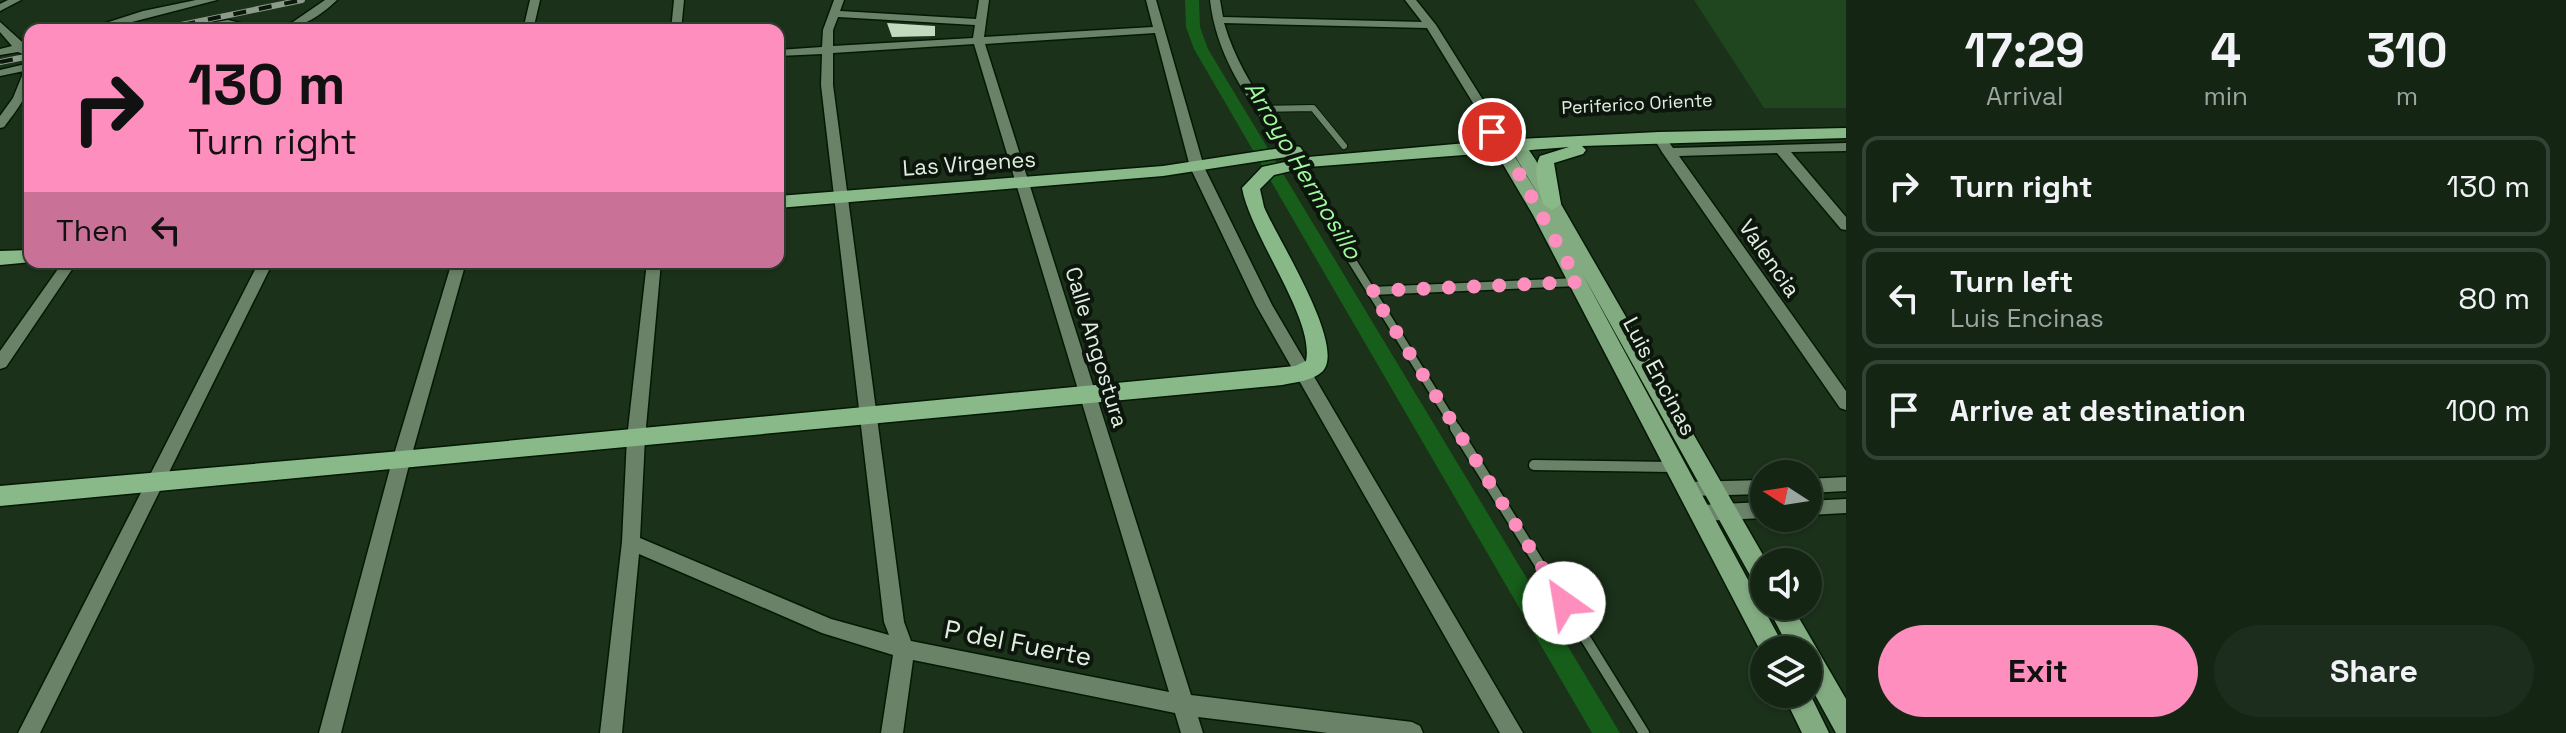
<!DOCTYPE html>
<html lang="en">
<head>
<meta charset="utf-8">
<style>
  body { margin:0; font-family:"Space Grotesk",sans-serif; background:#1d2d1d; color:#f1f3f6; height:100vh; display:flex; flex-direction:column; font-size:30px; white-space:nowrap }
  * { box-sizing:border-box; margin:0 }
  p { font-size:26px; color:#9da5a0 }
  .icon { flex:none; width:44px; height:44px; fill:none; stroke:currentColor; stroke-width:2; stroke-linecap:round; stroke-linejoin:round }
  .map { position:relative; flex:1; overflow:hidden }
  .drawer { display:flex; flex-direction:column; background:#142514; width:720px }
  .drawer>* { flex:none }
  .guide { position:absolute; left:24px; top:24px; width:760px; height:244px; border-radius:16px; box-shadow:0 2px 6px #0004,0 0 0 2px #334234; background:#fd8ebe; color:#111; overflow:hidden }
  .needle { width:52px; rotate:282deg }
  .buttons { position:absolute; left:1750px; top:460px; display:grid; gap:16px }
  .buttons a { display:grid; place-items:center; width:72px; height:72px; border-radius:50%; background:#142514; box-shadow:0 2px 6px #0004,0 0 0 2px #334234; font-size:40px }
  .pin { position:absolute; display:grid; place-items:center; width:68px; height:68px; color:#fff; margin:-34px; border:4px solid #fff; border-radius:50%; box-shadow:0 2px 8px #0007 }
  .me { position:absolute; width:88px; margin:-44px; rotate:328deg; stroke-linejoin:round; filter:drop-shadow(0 0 6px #0008) }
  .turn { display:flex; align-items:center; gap:28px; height:168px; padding:0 32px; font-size:36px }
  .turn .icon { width:104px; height:104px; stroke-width:2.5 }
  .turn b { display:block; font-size:56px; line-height:68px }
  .then { display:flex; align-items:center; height:76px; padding:0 32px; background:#0003; gap:16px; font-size:30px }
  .eta { display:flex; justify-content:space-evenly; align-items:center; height:136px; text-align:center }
  .eta b { font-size:48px; font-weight:800; line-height:56px }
  .primary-button { display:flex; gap:16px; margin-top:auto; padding:16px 32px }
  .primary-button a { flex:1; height:92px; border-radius:48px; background:#fd8ebe; color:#111; font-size:32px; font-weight:800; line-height:92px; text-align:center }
  .primary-button a+a { background:#1d2d1d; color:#f1f3f6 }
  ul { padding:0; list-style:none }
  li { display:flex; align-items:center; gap:24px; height:100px; margin:0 16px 12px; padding:0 16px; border:4px solid #334234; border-radius:16px }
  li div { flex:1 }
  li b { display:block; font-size:30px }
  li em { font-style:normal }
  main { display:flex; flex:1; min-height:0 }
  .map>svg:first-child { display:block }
</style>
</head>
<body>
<main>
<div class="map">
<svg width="1846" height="733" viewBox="0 0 1846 733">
  <rect width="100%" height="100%" fill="#1b311a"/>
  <path fill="#1f461f" d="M1694,0H1846V108H1764Z"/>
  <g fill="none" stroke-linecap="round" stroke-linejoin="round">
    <path fill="#165e19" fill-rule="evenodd" d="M1185,0H1199L1200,27L1208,49L1620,733H1592L1194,49L1186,27Z"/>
  </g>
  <path fill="#c0dbbe" d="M887,23L935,26V36L892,37Z"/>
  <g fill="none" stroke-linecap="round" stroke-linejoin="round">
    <defs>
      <path id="service-far2" d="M1263,109L1313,108L1344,146
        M1292,164L1308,190"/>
      <path id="service-far1" d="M1307,188L1457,430
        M1371,291L1578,282"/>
      <path id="service" d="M1455,428L1644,733
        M1534,465L1672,467"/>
      <path id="minor" d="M8,0H21L0,11V4Z
        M196,0H217L101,30H84L143,11Z
        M325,0H337C318,18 298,30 272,30L293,22Z
        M530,0H540L533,30H523Z
        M674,0H684L681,30H671Z
        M834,0H844L840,11L976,19L979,0H989L984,37L1153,27L1146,0H1156L1204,167L1272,305L1523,733H1500L1256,305L1190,167L1155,33L985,44L1191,695L1412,722L1420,726L1423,733H1328L1198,717L1203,733H1181L1175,713L913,660L903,733H881L893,655L822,633L639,554L622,733H600L622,542L627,438L647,262H661L645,438L640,538L831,619L889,635L884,622L821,85L822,54L778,56V50L822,47L823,30ZM838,17L975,25L973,38L833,46V30ZM974,44L1169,692L911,641L904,622L833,85V53Z
        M1210,0H1220L1223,17L1422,22L1405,0H1416L1436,25L1493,116L1498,132L1492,136L1486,132L1481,116L1427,28L1224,23C1238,72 1269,111 1297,152L1291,156L1286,155C1252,104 1217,61 1210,0Z
        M228,20L268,30H247L228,26L181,30L186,27Z
        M0,22L30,49V57L18,52L0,55V49L12,46L0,32Z
        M30,63C30,94 23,102 4,127L0,128V116L13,98L24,71L0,76V70Z
        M1659,133L1663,134L1673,148L1846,143V151L1791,152L1846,217V230L1841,229L1777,153L1679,156L1846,391V410L1840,408L1662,152L1653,137Z
        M63,262H77L6,367L0,369V351Z
        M259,262H273L40,733H18Z
        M452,262H466L410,461L341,733H319L392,461Z
        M1846,477V491L1808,493V479Z
        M1764,480V494L1689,496L1683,494L1680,489L1683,484L1689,482Z
        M1846,499V513L1808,515V501Z
        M1764,502V518L1701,521L1695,518L1692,513L1695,508L1701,505Z"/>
      <path id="primary" d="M1508,126L1514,128L1535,159L1767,562H1764V589L1756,586L1582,273L1786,650H1764V658L1533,215L1484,132L1486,129H1498L1544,204L1500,131Z
        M1767,606H1792L1846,699V733H1836L1808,682V650H1790Z
        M1808,690L1829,733H1802L1783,694H1808Z"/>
      <path id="trunk" d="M1846,128V138L1582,146L1586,150L1583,154L1554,163L1561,204L1552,210L1543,204C1539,188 1532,171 1540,156L1569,147L1308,167L1274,175L1260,189L1264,207C1277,238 1346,345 1323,371C1313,381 1295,382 1282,385L0,506V486L401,451L1295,366L1306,361C1315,319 1251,237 1242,188L1262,167L1308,157L1501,140L1659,132Z
        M1294,146L1300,147L1303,151L1300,155L1163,176L778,208V196L1163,166Z
        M30,250L32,262L0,265V251Z"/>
    </defs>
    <use href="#service-far2" stroke="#041904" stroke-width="8"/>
    <use href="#service-far1" stroke="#041904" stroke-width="11"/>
    <use href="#service" stroke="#041904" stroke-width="13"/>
    <use href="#minor" stroke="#041904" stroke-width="3"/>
    <use href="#primary" stroke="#041904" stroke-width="3"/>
    <use href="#trunk" stroke="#041904" stroke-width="3"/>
    <use href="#service-far2" stroke="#698268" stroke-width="6"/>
    <use href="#service-far1" stroke="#698268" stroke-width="8"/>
    <use href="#service" stroke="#698268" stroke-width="10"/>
    <use href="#minor" fill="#698268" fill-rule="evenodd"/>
    <use href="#primary" fill="#82ab81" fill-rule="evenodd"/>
    <use href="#trunk" fill="#8ab989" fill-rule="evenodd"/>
    <defs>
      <path id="rail" d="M157,30L302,0
        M0,62L30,56"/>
    </defs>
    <use href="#rail" stroke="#8b9c8a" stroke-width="6"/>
    <use href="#rail" stroke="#0d160c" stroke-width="4" stroke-dasharray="13" stroke-linecap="butt"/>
  </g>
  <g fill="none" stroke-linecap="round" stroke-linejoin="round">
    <path stroke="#fd8ebe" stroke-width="14" stroke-dasharray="0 25.2" d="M1492,132L1512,161L1578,282L1371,291L1564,603"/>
  </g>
  <g text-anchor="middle" stroke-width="8" stroke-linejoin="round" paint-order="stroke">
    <g font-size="18" fill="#e1efe0" stroke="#0d160c">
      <text transform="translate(1637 104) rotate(-3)" y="6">Periferico Oriente</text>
    </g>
    <g font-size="22" fill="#e1efe0" stroke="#0d160c">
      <text transform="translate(969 163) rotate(-4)" y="8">Las Virgenes</text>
      <text transform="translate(1770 258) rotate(55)" y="8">Valencia</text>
      <text transform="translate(1097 347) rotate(73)" y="8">Calle Angostura</text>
      <text transform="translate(1660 376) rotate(62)" y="8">Luis Encinas</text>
    </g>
    <g font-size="24" font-style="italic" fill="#9efa9c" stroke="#0d160c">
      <text transform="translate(1303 170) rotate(59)" y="8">Arroyo Hermosillo</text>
    </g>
    <g font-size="26" fill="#e1efe0" stroke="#0d160c">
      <text transform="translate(1018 643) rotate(11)" y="9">P del Fuerte</text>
    </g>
  </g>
</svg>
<div class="buttons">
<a><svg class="needle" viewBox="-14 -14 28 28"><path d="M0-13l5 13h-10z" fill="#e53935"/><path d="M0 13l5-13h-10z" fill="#9da5a0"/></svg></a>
<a><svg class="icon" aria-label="sound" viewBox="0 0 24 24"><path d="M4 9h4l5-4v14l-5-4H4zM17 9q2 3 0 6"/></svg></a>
<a><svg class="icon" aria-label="layers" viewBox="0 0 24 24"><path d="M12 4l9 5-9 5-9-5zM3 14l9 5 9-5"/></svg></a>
</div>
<div class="pin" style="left:1492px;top:132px;background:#d93025"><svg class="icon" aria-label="arrive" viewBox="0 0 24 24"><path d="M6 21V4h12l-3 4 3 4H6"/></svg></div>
<svg class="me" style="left:1564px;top:603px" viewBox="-20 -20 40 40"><circle r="19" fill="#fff"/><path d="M0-13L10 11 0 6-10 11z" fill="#fd8ebe"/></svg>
<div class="guide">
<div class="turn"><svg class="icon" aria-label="right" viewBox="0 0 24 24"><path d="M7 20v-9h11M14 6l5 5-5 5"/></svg><div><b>130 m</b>Turn right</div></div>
<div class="then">Then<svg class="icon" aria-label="left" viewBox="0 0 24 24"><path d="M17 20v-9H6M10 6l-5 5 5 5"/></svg></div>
</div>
</div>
<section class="drawer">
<div class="eta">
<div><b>17:29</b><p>Arrival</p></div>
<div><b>4</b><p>min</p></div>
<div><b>310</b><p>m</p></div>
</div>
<ul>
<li><svg class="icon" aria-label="right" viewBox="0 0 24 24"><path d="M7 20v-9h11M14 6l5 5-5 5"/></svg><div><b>Turn right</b></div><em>130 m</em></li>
<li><svg class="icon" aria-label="left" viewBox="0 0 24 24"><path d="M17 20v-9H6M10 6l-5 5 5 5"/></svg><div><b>Turn left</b><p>Luis Encinas</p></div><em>80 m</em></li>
<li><svg class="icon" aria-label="arrive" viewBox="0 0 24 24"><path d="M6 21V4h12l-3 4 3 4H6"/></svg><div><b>Arrive at destination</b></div><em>100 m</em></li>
</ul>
<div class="primary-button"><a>Exit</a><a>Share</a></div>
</section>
</main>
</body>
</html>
